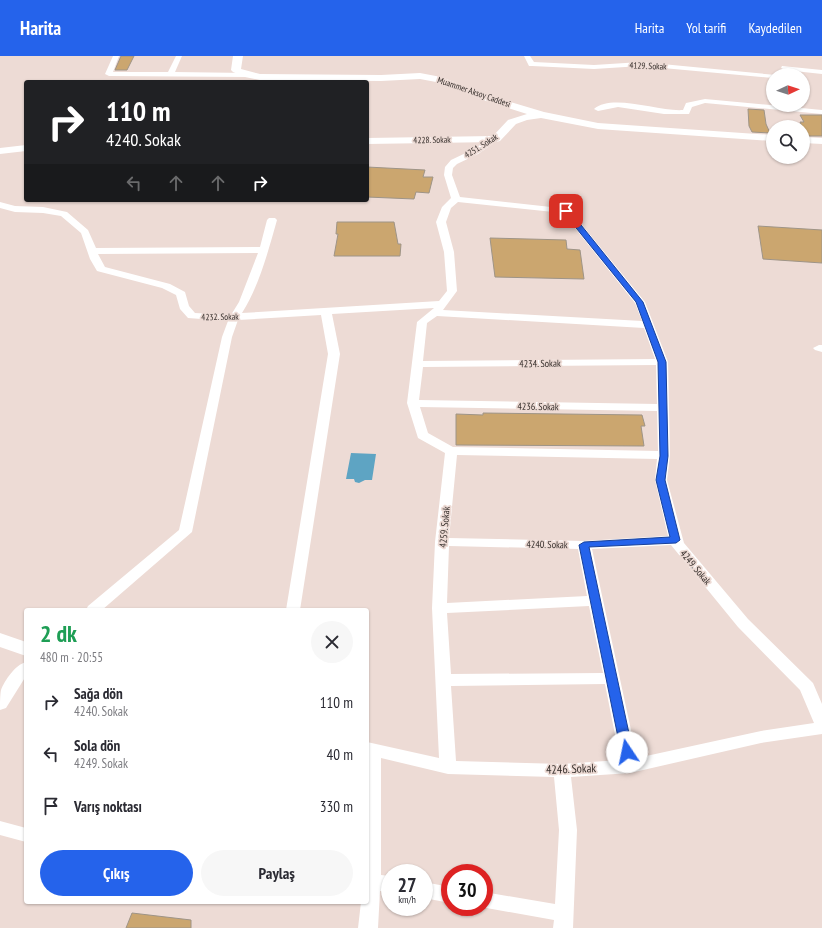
<!DOCTYPE html>
<html lang="tr">
<head>
<meta charset="utf-8">
<style>
  body { margin:0; font-family:"PT Sans Narrow",sans-serif; background:#f7f7f7; color:#2b2b33; height:100vh; display:flex; flex-direction:column; font-size:15px; white-space:nowrap }
  * { box-sizing:border-box; margin:0 }
  p { font-size:13px; color:#7c7c81 }
  .icon { flex:none; width:22px; height:22px; fill:none; stroke:currentColor; stroke-width:2; stroke-linecap:round; stroke-linejoin:round }
  .map { position:relative; flex:1; overflow:hidden }
  .details { position:absolute; left:24px; top:552px; width:345px; height:296px; display:flex; flex-direction:column; background:#fff; border-radius:4px; box-shadow:0 1px 3px #0004 }
  .details>* { flex:none }
  .banner { position:absolute; left:24px; top:24px; width:345px; height:122px; border-radius:4px; box-shadow:0 1px 3px #0004; background:#202124; color:#fff; overflow:hidden }
  .needle { width:26px; rotate:86deg }
  .buttons { position:absolute; left:766px; top:12px; display:grid; gap:8px }
  .buttons a { display:grid; place-items:center; width:44px; height:44px; border-radius:50%; background:#fff; box-shadow:0 1px 3px #0004; font-size:20px }
  .speed { position:absolute; left:381px; top:808px; display:flex; gap:8px; font-size:20px; font-weight:700; text-align:center }
  .speed>* { display:grid; place-content:center; width:52px; height:52px; border-radius:50%; background:#fff; box-shadow:0 1px 3px #0004; line-height:1 }
  .speed small { font-size:10px; font-weight:400 }
  .speed .limit { border:6px solid #d22; background:#fff; color:#111 }
  .pin { position:absolute; display:grid; place-items:center; width:34px; height:34px; color:#fff; margin:-17px; border-radius:8px; box-shadow:0 2px 6px #0006 }
  .me { position:absolute; width:44px; margin:-22px; rotate:349deg; stroke-linejoin:round; filter:drop-shadow(0 0 3px #0008) }
  .turn { display:flex; align-items:center; gap:14px; height:84px; padding:0 16px; font-size:18px }
  .turn .icon { width:52px; height:52px; stroke-width:2.5 }
  .turn b { display:block; font-size:28px; line-height:34px }
  .lanes { display:flex; align-items:center; height:38px; padding:0 16px; background:#0003; justify-content:center; gap:20px; direction:ltr }
  .lanes .off { opacity:.35 }
  .round { display:grid; place-items:center; flex:none; width:42px; height:42px; border-radius:21px; background:#f7f7f7 }
  .overview { display:flex; align-items:center; justify-content:space-between; height:68px; padding:0 16px }
  h1 { font-size:24px; font-weight:800; line-height:30px; color:#1e9e55 }
  .action { display:flex; gap:8px; margin-top:auto; padding:8px 16px }
  .action a { flex:1; height:46px; border-radius:24px; background:#2563eb; color:#fff; font-size:16px; font-weight:800; line-height:46px; text-align:center }
  .action a+a { background:#f7f7f7; color:#2b2b33 }
  ul { padding:0; list-style:none }
  li { display:flex; align-items:center; gap:12px; height:52px; padding:0 16px }
  li div { flex:1 }
  li b { display:block; font-size:15px }
  li em { font-style:normal }
  header { display:flex; align-items:center; gap:24px; box-sizing:border-box; height:56px; padding:0 20px; background:#2563eb; color:#fff }
  header strong { font-size:19px }
  nav { display:flex; gap:22px; margin-inline-start:auto; font-size:14px }
  .map>svg:first-child { display:block }
</style>
</head>
<body>
<header>
<strong>Harita</strong>
<nav><a>Harita</a><a>Yol tarifi</a><a>Kaydedilen</a></nav>
</header>
<div class="map">
<svg width="822" height="872" viewBox="0 0 822 872">
  <rect width="100%" height="100%" fill="#eddbd5"/>
  <path fill="#5ea4c3" d="M351,397L376,398L372,424H365L359,427L355,426L354,423H346Z"/>
  <path fill="#cba66f" stroke="#9e9487" d="M121,0H134L127,14H115Z
    M748,53L764,54L766,68L770,77L752,76L749,70Z
    M800,59H822V80H806L800,66H804Z
    M367,111L425,114L423,121H433L429,137L416,136L414,143L367,141Z
    M337,166H394L398,188H401L400,200H334L338,178H336Z
    M758,170L822,174V207L763,203Z
    M490,182L566,184L567,193L580,194L584,223L495,221Z
    M483,357L642,359L645,370H641L644,390L456,389V358L483,359Z
    M132,857L191,864V872H126Z"/>
  <g fill="none" stroke-linecap="round" stroke-linejoin="round">
    <path fill="#fff" fill-rule="evenodd" d="M113,0H119L113,16H168L176,0H182L175,16L248,17L252,19L248,21L109,20L105,18Z
      M524,0H530L534,6L594,9L641,6L776,19H773V22L641,10L594,13L532,10H529Z
      M782,10L822,14V18L785,14L781,12Z
      M705,43L822,54V58L705,47L692,51L689,58H664L618,51L598,55L594,53C612,37 660,56 683,54L686,47Z
      M493,81H499L500,83L478,98L457,108L453,112L452,119L460,141L569,153L645,246L668,306L670,399L667,424L684,487L748,563L813,627L822,648V678L761,687L630,717L571,721L577,774L573,872H553L554,864L481,851H484V836L555,848L559,774L554,721L448,718L381,702V819L390,820V836L380,835L378,872H358L361,846H367V686L439,702L432,552L435,486L445,397L418,382L407,347L417,266L434,252L332,258L340,298L300,554H286L328,298L321,259L238,264L232,281L192,476L102,554H86L88,550L179,474L222,281L228,265L188,262L180,253L176,239L162,232L97,215L90,203L81,177L61,160L43,157L15,156L0,152V146L15,150L43,151L67,156L88,174L96,192L260,191L267,164L269,162H275L277,164C268,196 259,230 242,257L439,245L447,235L444,196L436,166L442,151L451,142L444,119L445,111L451,104L472,94ZM458,146L563,157L635,247L642,265L443,254L457,235L454,196L446,166L451,152ZM258,197L239,246L231,259L195,257L189,250L185,236L170,228L105,211L98,198ZM437,260L644,272L655,303L423,305L427,267ZM656,309L657,348L419,344L423,311ZM420,351L657,355L658,395L453,391L428,377ZM457,399L657,403L655,424L668,480L584,485L449,482ZM671,489L738,571L800,634L814,667L761,675L637,702L592,493ZM449,490L578,493L587,540L447,547ZM589,550L603,617L451,618L447,557ZM605,628L620,704L562,708L456,705L451,630Z
      M819,289H822V296L815,294L813,292Z
      M26,606V620L6,652L0,654C0,648 0,639 1,634C5,624 15,609 26,606Z
      M0,765L26,772V786L0,779Z
      M424,826L450,831V847L424,842Z"/>
    <path fill="#fff" fill-rule="evenodd" d="M233,0H243L241,13L260,18L381,19L420,17L441,21L491,40L544,56L598,67L773,79V85L598,73L541,62L527,64L516,68L500,85L496,86L367,88V82L493,80L508,64L527,58L483,44L436,26L420,23L381,25L260,24L245,21L233,16L231,14Z
      M803,81L822,82V88L803,87Z
      M26,89V95L0,98V92Z
      M0,577L26,586V600L0,591Z"/>
  </g>
  <path fill="#2563eb" stroke="#184099" d="M566,153L569,154L643,246L666,306L668,400L665,424L680,484L676,487L589,491L633,696L631,699L627,700L623,699L621,696L579,489L584,486L670,481L656,424L660,400L658,306L636,246L564,157L563,155Z"/>
  <g text-anchor="middle" stroke-width="3.5" stroke-linejoin="round" paint-order="stroke">
    <g font-size="9" fill="#352e2b" stroke="#eddbd5">
      <text transform="translate(648 10) rotate(2)" y="3">4129. Sokak</text>
      <text transform="translate(474 36) rotate(19)" y="3">Muammer Aksoy Caddesi</text>
      <text transform="translate(432 84) rotate(-1)" y="3">4228. Sokak</text>
      <text transform="translate(481 90) rotate(-32)" y="3">4251. Sokak</text>
      <text transform="translate(220 261) rotate(-1)" y="3">4232. Sokak</text>
    </g>
    <g font-size="10" fill="#352e2b" stroke="#eddbd5">
      <text transform="translate(540 307) rotate(-1)" y="4">4234. Sokak</text>
      <text transform="translate(538 350) rotate(1)" y="4">4236. Sokak</text>
      <text transform="translate(444 471) rotate(-85)" y="4">4259. Sokak</text>
      <text transform="translate(547 488) rotate(1)" y="4">4240. Sokak</text>
      <text transform="translate(696 511) rotate(50)" y="4">4249. Sokak</text>
    </g>
    <g font-size="12" fill="#352e2b" stroke="#eddbd5">
      <text transform="translate(571 713) rotate(-2)" y="4">4246. Sokak</text>
    </g>
  </g>
</svg>
<div class="buttons">
<a><svg class="needle" viewBox="-14 -14 28 28"><path d="M0-13l5 13h-10z" fill="#e53935"/><path d="M0 13l5-13h-10z" fill="#7c7c81"/></svg></a>
<a><svg class="icon" aria-label="search" viewBox="0 0 24 24"><circle cx="10" cy="10" r="6"/><path d="M15 15l6 6"/></svg></a>
</div>
<div class="speed"><div>27<small>km/h</small></div><div class="limit">30</div></div>
<div class="pin" style="left:566px;top:155px;background:#d93025"><svg class="icon" aria-label="arrive" viewBox="0 0 24 24"><path d="M6 21V4h12l-3 4 3 4H6"/></svg></div>
<svg class="me" style="left:627px;top:696px" viewBox="-20 -20 40 40"><circle r="19" fill="#fff"/><path d="M0-13L10 11 0 6-10 11z" fill="#2563eb"/></svg>
<div class="banner">
<div class="turn"><svg class="icon" aria-label="right" viewBox="0 0 24 24"><path d="M7 20v-9h11M14 6l5 5-5 5"/></svg><div><b>110 m</b>4240. Sokak</div></div>
<div class="lanes"><svg class="icon off" aria-label="left" viewBox="0 0 24 24"><path d="M17 20v-9H6M10 6l-5 5 5 5"/></svg><svg class="icon off" aria-label="ahead" viewBox="0 0 24 24"><path d="M12 20V5M6 11l6-6 6 6"/></svg><svg class="icon off" aria-label="ahead" viewBox="0 0 24 24"><path d="M12 20V5M6 11l6-6 6 6"/></svg><svg class="icon" aria-label="right" viewBox="0 0 24 24"><path d="M7 20v-9h11M14 6l5 5-5 5"/></svg></div>
</div>
<section class="details">
<div class="overview"><div><h1>2 dk</h1><p>480 m · 20:55</p></div><a class="round"><svg class="icon" aria-label="close" viewBox="0 0 24 24"><path d="M6 6l12 12M18 6L6 18"/></svg></a></div>
<ul>
<li><svg class="icon" aria-label="right" viewBox="0 0 24 24"><path d="M7 20v-9h11M14 6l5 5-5 5"/></svg><div><b>Sağa dön</b><p>4240. Sokak</p></div><em>110 m</em></li>
<li><svg class="icon" aria-label="left" viewBox="0 0 24 24"><path d="M17 20v-9H6M10 6l-5 5 5 5"/></svg><div><b>Sola dön</b><p>4249. Sokak</p></div><em>40 m</em></li>
<li><svg class="icon" aria-label="arrive" viewBox="0 0 24 24"><path d="M6 21V4h12l-3 4 3 4H6"/></svg><div><b>Varış noktası</b></div><em>330 m</em></li>
</ul>
<div class="action"><a>Çıkış</a><a>Paylaş</a></div>
</section>
</div>
</body>
</html>
